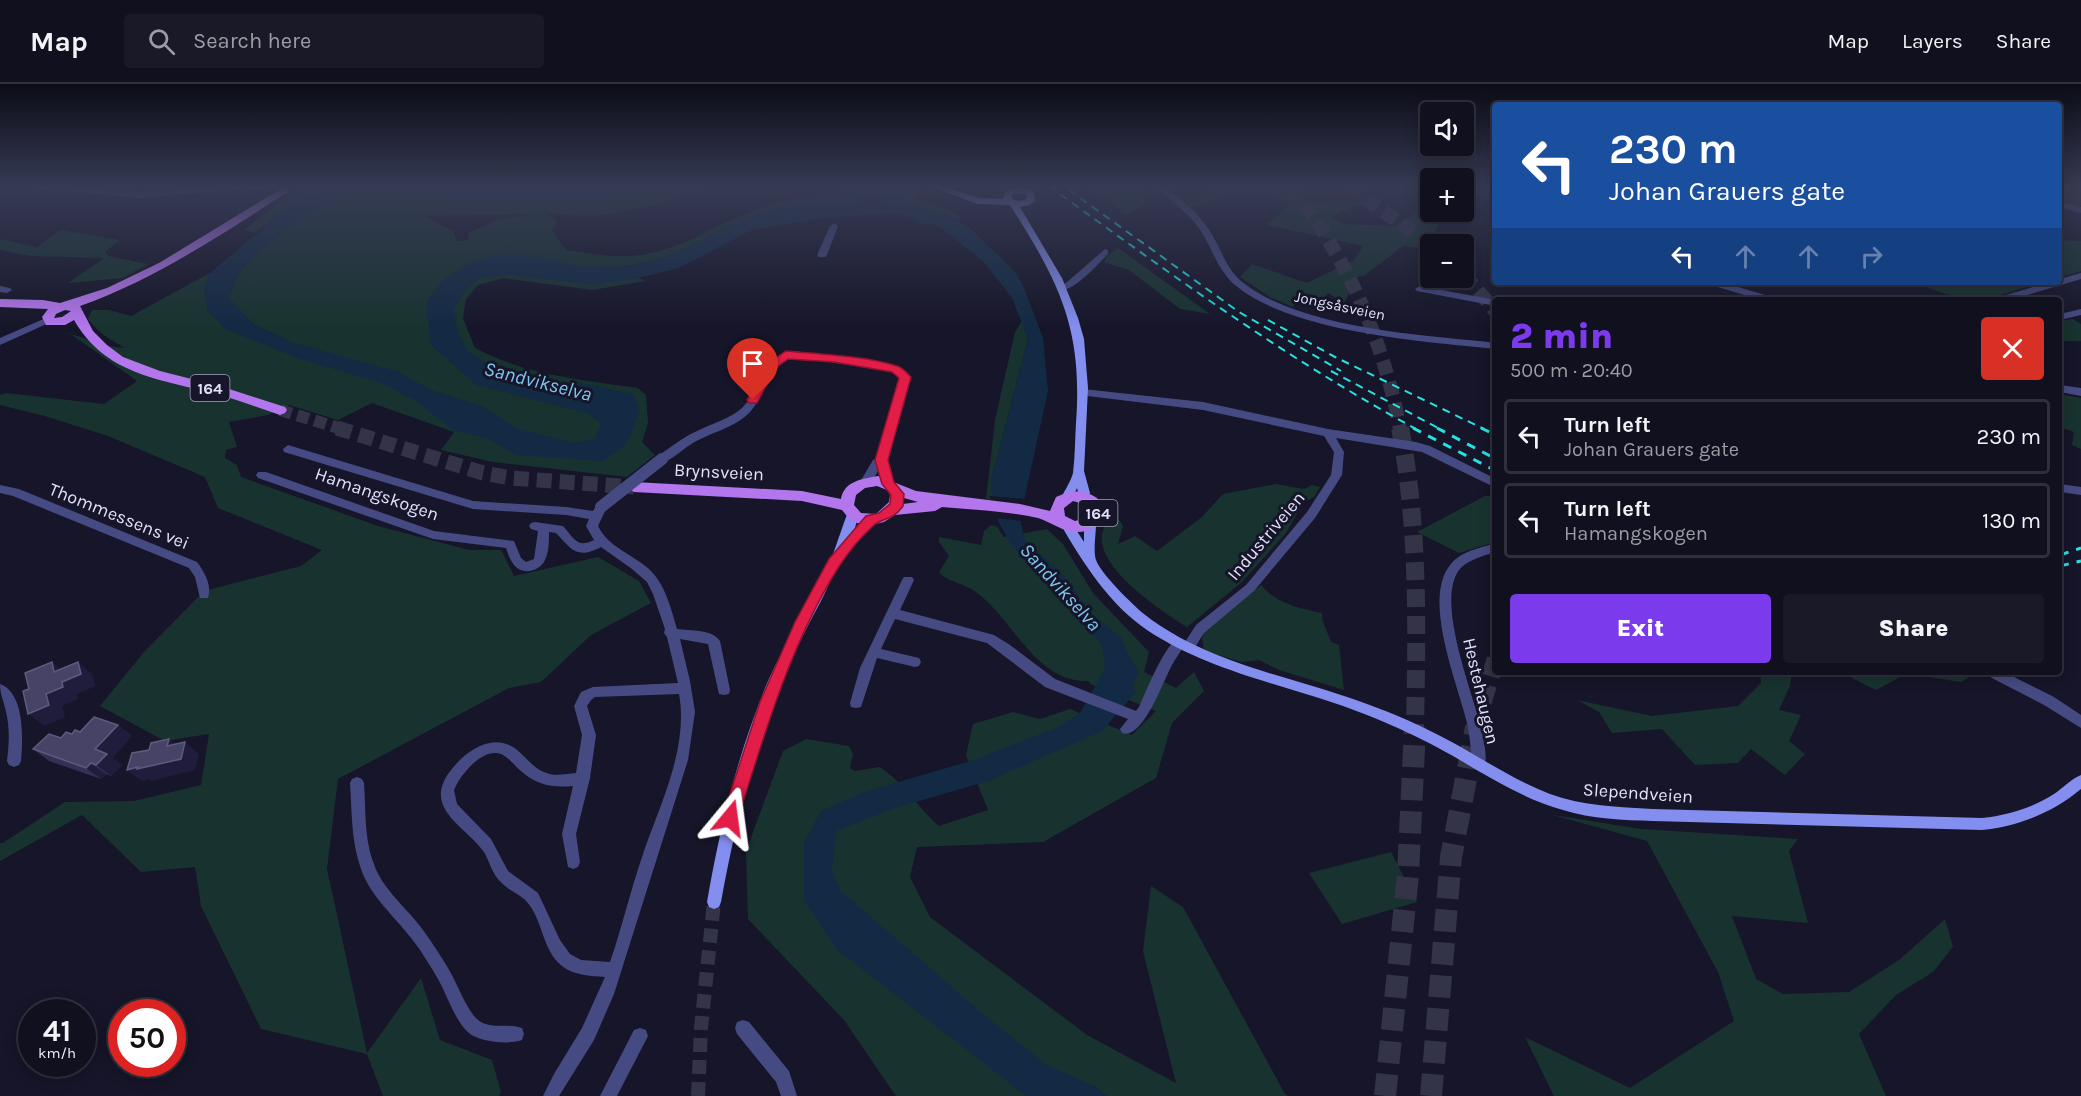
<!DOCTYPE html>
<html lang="en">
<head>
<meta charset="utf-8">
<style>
  body { margin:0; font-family:Karla,sans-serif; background:#191928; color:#f1f3f6; height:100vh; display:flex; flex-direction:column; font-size:22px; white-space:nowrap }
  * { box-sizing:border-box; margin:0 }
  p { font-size:20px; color:#9c9da4 }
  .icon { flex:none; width:33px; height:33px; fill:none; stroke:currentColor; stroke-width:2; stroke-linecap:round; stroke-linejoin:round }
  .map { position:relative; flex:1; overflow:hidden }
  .drawer { position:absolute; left:1492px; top:213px; width:570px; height:378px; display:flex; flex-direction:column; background:#10101f; border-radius:6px; box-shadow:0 3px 15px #0003,0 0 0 2px #30303d }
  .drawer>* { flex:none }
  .guide { position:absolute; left:1492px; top:18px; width:570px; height:183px; border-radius:6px; box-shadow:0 3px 15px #0003,0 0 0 2px #30303d; background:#1a4fa0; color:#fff; overflow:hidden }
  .controls { position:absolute; left:1420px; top:18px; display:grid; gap:12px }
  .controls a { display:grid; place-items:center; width:54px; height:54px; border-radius:6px; background:#10101f; box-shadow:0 3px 15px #0003,0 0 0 2px #30303d; font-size:30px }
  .speed { position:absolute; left:18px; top:915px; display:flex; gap:12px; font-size:30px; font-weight:700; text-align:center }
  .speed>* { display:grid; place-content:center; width:78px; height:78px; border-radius:50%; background:#10101f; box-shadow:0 3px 15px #0003,0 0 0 2px #30303d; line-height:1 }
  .speed small { font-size:15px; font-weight:400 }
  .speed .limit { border:9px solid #d22; background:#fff; color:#111 }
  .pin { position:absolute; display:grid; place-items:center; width:51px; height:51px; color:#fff; margin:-62px -26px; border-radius:50% 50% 50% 0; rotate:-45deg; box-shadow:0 0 6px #0007 }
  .pin .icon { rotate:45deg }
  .me { position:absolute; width:66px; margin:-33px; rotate:16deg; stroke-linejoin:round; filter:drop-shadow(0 0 4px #0008) }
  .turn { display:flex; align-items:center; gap:21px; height:126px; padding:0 18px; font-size:27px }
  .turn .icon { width:78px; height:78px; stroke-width:2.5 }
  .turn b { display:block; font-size:42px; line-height:51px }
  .lanes { display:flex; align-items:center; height:57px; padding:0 18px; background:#0003; justify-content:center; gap:30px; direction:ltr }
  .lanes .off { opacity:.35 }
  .round { display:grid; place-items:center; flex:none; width:63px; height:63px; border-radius:6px; background:#191928 }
  .summary { display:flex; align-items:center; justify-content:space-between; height:102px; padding:0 18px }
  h1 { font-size:36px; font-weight:800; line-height:45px; color:#7c3aed }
  .action { display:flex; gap:12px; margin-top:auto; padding:12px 18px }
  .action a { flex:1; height:69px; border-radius:6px; background:#7c3aed; color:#fff; font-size:24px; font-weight:800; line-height:69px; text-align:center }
  .action a+a { background:#191928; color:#f1f3f6 }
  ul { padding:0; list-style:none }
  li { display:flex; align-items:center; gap:18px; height:75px; margin:0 12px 9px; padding:0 6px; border:3px solid #30303d; border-radius:6px }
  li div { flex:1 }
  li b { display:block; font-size:22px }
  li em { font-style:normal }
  header { display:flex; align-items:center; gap:36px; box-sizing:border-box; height:84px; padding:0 30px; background:#10101f; border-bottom:2px solid #30303d }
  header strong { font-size:28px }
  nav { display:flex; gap:33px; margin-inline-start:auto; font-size:21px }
  .search { width:420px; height:54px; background:#191928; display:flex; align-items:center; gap:15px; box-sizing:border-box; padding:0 21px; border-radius:6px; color:#9c9da4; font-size:22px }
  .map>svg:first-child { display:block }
</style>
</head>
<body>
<header>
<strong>Map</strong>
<div class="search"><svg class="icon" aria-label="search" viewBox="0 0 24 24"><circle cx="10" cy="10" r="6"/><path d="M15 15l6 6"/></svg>Search here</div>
<nav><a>Map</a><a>Layers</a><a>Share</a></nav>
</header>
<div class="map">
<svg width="2081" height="1012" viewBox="0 0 2081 1012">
  <rect width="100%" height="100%" fill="#161529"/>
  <path fill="#18332f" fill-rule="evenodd" d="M311,102H338L291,121L255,149L244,146L286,113Z
    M667,102H709L665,119L592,133L545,129L557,138L552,146L566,166C610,172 631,178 675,162C687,157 698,154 708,146L775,118C786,119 796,114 807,113C843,111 882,109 918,116C933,119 947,126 961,133L958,136L942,128L906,119L866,118L740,136L698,159L663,174L614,185L646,197L592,206L503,194L478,201L466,215L463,234L475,264C529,292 579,295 638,304L646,311L648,339L642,358L655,371L627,393L493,378L441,366L454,348L372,319L338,336L289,321L268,331L229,338L237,363L226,366L225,374L237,381L241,393L378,442L469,466H501L514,492L598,473L639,497L651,519L591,551L541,598L509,604L338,695L327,785L367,969L421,894L440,956L492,976L501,1008L499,1012H383L367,970L261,945L201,822L195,783L141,788L82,731L0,777V759H3L65,718L134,717L201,701L209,650L165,657L100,622L144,568L204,507L301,482L322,466L218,424L205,393L108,352L45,332L0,321V311L6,309L104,320L137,297L72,251L61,247L87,255L93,260L125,264C108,254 101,251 88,235L92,226H109L131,232L210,189L204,206L208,227L289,257L253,240L228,214C233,205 236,193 242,186C268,154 326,111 368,107C394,104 423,113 449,115C520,121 598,125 667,102ZM537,130L499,135L469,149L468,156L457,157L453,147L425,132Z
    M1086,102H1136L1146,109L1143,122L1126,131Z
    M1215,102H1286L1314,119L1380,113L1331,132L1345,140L1395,142L1431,117V128H1442L1445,130L1429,158L1438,160H1431V166L1403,162L1365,191L1352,195L1347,214L1344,219L1328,209L1317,221L1297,216L1293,223L1270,213L1240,193L1252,180L1307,199L1354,176L1363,162L1266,141L1291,120L1245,104L1230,110L1225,115L1189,124L1185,116L1205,111Z
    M1464,102H1495V110L1464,114Z
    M2060,102H2081V122L2060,117Z
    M60,146L120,156L105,168L108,172L148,180L123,194L68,199L104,174L31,172L0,166V155L37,163Z
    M2060,156L2081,157V187L2060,193Z
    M1118,164L1206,227L1210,230L1180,225L1129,186L1104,178L1108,171Z
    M1916,198H2042C1984,215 1975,225 1916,198Z
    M2073,235L2081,240V257H2060V237Z
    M1022,237L1028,255L991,397L995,416L986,415L995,336L1015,248Z
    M2060,310L2081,314V365L2072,361L2074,348L2060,343Z
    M1276,400L1304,405L1312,401L1320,403L1314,413L1303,419L1286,449L1242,498L1187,543C1161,527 1106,490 1102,458C1100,447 1108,437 1114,428L1123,442L1118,460L1135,452L1157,467L1202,433L1223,410Z
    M1485,412H1495V458L1459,469L1417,448Z
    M991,441L997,443L1004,453L1047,445L1063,460L1093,509L1149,568L1144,588L1176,604L1194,588L1204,607L1172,639L1156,694L1043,758L917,763L910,793L930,833L1087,951L1176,999L1143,867L1151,802L1183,823L1285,1010L1289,1012H1107L1094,1002L1070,1012H896L844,936L748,835L746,767L783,667L806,655L849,662L853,670L850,684L855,687L879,683C903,697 918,724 939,742L988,726L966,671L973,640L1013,628L1040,635L1070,625L1132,651L1156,627L1092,601L1088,597C1036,599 1013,535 976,508C964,499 949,499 939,488L949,472L939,458V453L981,461L984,447Z
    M1261,501C1277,520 1298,524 1322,529V535L1331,558L1339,561L1344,606L1279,586L1259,576L1242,578L1204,567L1202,554L1206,545Z
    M1760,588H1792L1790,602L1779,626L1801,631L1789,657L1805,670L1785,691L1751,665L1738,679L1695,681L1662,645L1612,649L1599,628L1577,616L1652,632L1738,622L1761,599Z
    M1840,588H1978L1961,598L1929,593H1900L1876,606Z
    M1553,731L1641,745L1798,755L1789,767L1808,839L1732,832L1756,895L1783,910L1849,908L1899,876L1945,835L1953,863L1933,888L1896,911L1859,950L1886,1012H1554L1525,953L1630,1004L1734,937L1718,888L1647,757Z
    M1391,768L1417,818L1342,840L1309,789Z"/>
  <path fill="#132a44" d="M338,102L494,104L667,102C598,125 520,121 450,115C423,113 394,105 368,107C326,111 269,154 242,186C236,193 233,205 229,214L253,240L292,258L399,288L429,305L482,322L518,345L575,359L595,354L601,340L590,330L476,301L431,261L426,218L444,195L470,179L498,171L527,172L575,181L626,183L663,174L698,159L740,136L790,120L906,119L942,128L969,143L1014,187L1022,199L1043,254L1048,307L1020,435L1025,456L1068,496L1091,530L1122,554C1123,565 1134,577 1139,588L1133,601L1136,608L1102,647L991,696L892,725L836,747L832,785L840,806L983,930L1047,981L1094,1002L1107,1012H1026L836,865L804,817V758L821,727L864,708L974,676L1060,642L1080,629L1105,585L1102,561L1011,461L998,437L995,416L991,409V397L1028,255L1012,214L983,177L937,141L921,139L898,129L816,135L752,146L679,184L630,196L588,200L508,191L481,194L465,206L454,225L458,249L469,268L489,281L530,293L569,302L577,298L634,310L639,326L633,346L624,363L602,377L516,371L489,355L453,346L414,316L381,299L300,275L225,245L208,227L204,206L210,189L291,121Z"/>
  <path fill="#161529" d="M989,412L1027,415L1023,437L995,434L992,417Z"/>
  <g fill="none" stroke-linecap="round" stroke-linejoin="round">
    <path stroke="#343448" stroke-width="14" stroke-dasharray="14 8" stroke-linecap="butt" d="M698,1012L701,944L714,818"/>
    <path stroke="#343448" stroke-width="12" stroke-dasharray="12 6" stroke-linecap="butt" d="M280,326L342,345"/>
    <path stroke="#343448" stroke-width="15" stroke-dasharray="15 8" stroke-linecap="butt" d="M337,344L483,389L511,394L634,403"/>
    <path stroke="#343448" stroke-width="14" stroke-dasharray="14 8" stroke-linecap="butt" d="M1292,102C1347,176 1383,254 1400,345
      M1348,102L1431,161
      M1464,190L1496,228"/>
    <path stroke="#343448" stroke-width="18" stroke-dasharray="18 9" stroke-linecap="butt" d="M1400,344C1419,443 1417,543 1415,644
      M1475,644L1496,574"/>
    <path stroke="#343448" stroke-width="22" stroke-dasharray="22 11" stroke-linecap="butt" d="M1385,1012L1408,791L1415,643
      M1431,1012L1451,773L1476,643"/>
    <path fill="#464a82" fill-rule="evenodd" d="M30,102H67L140,108L214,102L272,103L268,106L248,105L140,114L34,105Z
      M1155,102H1165C1182,115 1198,129 1210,147C1220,163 1226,184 1241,197C1299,245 1422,251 1496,259V265C1422,257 1293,249 1235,201C1217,186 1212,162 1198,143C1186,127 1169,116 1155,102Z
      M2060,117L2081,123V129L2060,123Z
      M834,139L838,142L827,171L825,173H819L817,171L830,142Z
      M1105,165L1108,166V170C1097,181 1074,208 1059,206V202L1066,199Z
      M2081,189V195L2010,216H1994L1996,214L2050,198H2060V195Z
      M1706,198H1721L1775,214L1777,216H1761L1708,200Z
      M0,202L10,204L12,206L7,209L0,208Z
      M1420,202L1496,216V222L1417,207L1415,205Z
      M2081,225V231L2060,236V230Z
      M48,233L51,234V238L0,261V254Z
      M794,267L892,281L908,289L910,298L887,376L894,400L892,403H884L879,385L870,401L866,402L860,398L873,376L877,374L900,298L899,293L889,287L794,273C768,279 766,313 748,330C732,345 708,349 690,361C681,366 669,380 658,378L657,375L658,372C671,363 683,353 697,347C713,339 730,335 743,323C764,301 758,275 794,267Z
      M2060,301L2081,304V312L2060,308Z
      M1083,305L1203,318L1328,345L1416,358L1430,362L1496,395V404L1422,368L1336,354L1344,368L1342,391L1315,434L1254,507L1204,549L1192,568L1188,569L1182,565C1179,570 1175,575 1172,581C1164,595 1143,657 1122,649L1120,645L1128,635L1045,603L987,559L895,535L881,565L919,574L921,578L919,582L915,583L877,574L861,623L856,624L851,623L850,619L860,584L902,496L904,493H912L914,496L900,526L994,551L1010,561L1055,595L1136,627L1139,623C1146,608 1165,559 1179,554L1185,558L1196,541L1246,501L1307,428L1331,391L1334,368L1324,352L1203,326L1079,311L1078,309L1079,307Z
      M288,361L473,417L566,423L593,427L597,420H605L607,423L598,442C608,463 632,470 649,485C665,500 671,524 677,545C691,547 712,545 720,557L730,606L729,610L724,611L719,610L718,606L708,560L680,555L690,597L695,628L688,676L614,910L594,956L559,1012H543L554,990L582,944L605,893C590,892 573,891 562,882C542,866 543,836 527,818C520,810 509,807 502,799C492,791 490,778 484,768C467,743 424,726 448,690C463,669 491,647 516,665C526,673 533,684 544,688C554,693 566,690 576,689L582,651L574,622L581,608L593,603L678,599L667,553L664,549L665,545L653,510L647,498L632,485L601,463C577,476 571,465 556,449L549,448C549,457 549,468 545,476C540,487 523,492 514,481C510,476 508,470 506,464L433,455L258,394L256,391L258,388H266L434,447L514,457L521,474L526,478L534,475L538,447L531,445L529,442L531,439L535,438L563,442C574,454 577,465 594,456L586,442L589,435L566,431L473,425L284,368L283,365ZM679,610C689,665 659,722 642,773C630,808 622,843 610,878L581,876L570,870L560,856L538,809L508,787L491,755L457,720L454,706C460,691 484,661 503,671C510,675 515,682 521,687C536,701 553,704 573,702L562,750L568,783L573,785L578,783L580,778L576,750L590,694L596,651L587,622L591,616L595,613Z
      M2060,400L2081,403V411L2060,408Z
      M0,401L19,405L197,478C205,489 212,501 208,514H200L195,493L189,484L13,412L0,409Z
      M1496,459V468C1483,472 1467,476 1459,486C1435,519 1474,611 1482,648C1484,658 1488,674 1484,684L1479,686L1474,684L1472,680C1471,666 1470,653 1467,639C1458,600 1421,514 1451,480C1461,467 1480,464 1496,459Z
      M1986,588H2004L2054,613L2081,631V644L2044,621L1988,592Z
      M0,600C25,609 23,655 21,677L19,681L14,683L9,681L7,677C9,661 10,644 6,628C4,617 0,611 0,600Z
      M357,693L362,695L364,699C366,726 364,755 374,780C382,805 408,825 423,846C432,858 440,871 448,884C457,898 468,931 481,938C493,945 509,939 522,944L524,950L522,956C508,961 480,958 469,949C456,939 447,911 439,897C431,883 422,868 412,855C395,833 370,812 361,785C351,757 352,728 350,699L352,695Z
      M743,936L749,938L789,987L797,1012H781L776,998L737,950L735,944L737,938Z
      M640,944L646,946L648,952L617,1012H600L634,946Z"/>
    <path fill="#848eef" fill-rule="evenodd" d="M929,102H942L979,114L1003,115L1005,108C1014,103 1026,102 1034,108L1035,117L1029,121L1020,123L1062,194L1078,234L1084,255L1088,304L1084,387L1090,409L1088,416H1080L1077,404L1071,417H1063L1061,414C1065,406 1071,397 1073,389C1075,373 1075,355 1076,339C1083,244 1059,198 1010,121L978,120ZM1016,109L1026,110L1027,114C1022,118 1017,118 1012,114V111Z
      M853,426L859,430L854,447L867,432H875L877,435C868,449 854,460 844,472C837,480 827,506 821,517C769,611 740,712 721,818L719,823L714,825L709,823L707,818C720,743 738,668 768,597C787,555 811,516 831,475C835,467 846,430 849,427C850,426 852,426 853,426Z
      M1090,436L1096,440C1096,450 1093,467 1096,476C1101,490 1132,520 1144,530C1210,582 1299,593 1375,623C1405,634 1434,648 1461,663C1490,680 1519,698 1550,710C1583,722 1618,723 1653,725L1982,734C2008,731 2032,724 2054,710C2063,704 2071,695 2081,691V705C2052,729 2019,742 1982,746L1653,737C1623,736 1592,735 1563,726C1523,715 1489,693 1453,672C1425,656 1397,643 1367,631C1294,602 1213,590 1147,546C1110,521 1083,479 1061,441L1067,437L1071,438L1084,458V440Z"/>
    <path fill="#b376ed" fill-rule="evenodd" d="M284,103L288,104V108C220,151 156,195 80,222L93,247L107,261L123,273L160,287L223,303L285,323L287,326L285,329L280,331C258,324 236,315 213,309C158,295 105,290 74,236L65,241H46L42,233L48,225L0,223V215L43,216L60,219L107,204L159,179ZM65,226L71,227L62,233L54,234L56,230Z
      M878,392L916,407L1020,420L1050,427L1056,413C1071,406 1083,405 1097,414L1105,429C1099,441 1091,448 1077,448C1063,448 1051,438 1038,434C1007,427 974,426 942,423L935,427L895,431L884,438L867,442L851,437L842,426L802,417L634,408L627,403L634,398L802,407L841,415C844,397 862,395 878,392ZM877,402L887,406L890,411L889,418L876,430L861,429L854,421L856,411L865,404ZM904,414L918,418L903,420ZM1073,417L1087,421L1091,429L1089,433L1075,437L1065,432L1064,424Z"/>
    <path stroke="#26e2e0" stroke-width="2" stroke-dasharray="8 6" stroke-linecap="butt" d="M1049,102C1170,190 1284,273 1416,345
      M1069,106L1239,228L1341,287
      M1268,236L1335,273L1484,345
      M1331,287L1440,345"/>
    <path stroke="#26e2e0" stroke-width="3" stroke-dasharray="9 8" stroke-linecap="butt" d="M1413,344L1496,387
      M1437,344L1496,375
      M1481,344L1496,351
      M2060,471L2081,464
      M2060,482L2081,477"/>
    <path stroke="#464a82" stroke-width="12" d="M601,423L662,375"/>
  </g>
  <path fill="#333055" d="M838,102H918L919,104L915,115L846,110L845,106H839Z
    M118,641L132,652L112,674L122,681L111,692L106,690L101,695L49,677L33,665L72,650Z"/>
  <path fill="#201d3c" d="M913,102H918L915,115Z
    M52,578L66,590L78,578L92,590L96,602L77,610L78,615L62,622L65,633L44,642L28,630L46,610L54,588Z
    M118,641L132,652L112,674L122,681L111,692L96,681L95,665Z
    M169,655L182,666L167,662Z
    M185,658L199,670L195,686L152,697L150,695L142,697L127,686Z
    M91,679L106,690L101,695L86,684Z"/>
  <path fill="#464366" stroke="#5e5c7e" stroke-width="1.5" d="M52,578L54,588L78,578L81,590L62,598L63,603L46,610L49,621L28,630L23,607L29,605L25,589Z
    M94,633L118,641L95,665L107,670L96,681L91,679L86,684L33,665L49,650L61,654L66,648L72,650L75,646L80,648Z
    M169,655L167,662L185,658L181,675L137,685L138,683L127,686L132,669L149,666L151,659Z"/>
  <linearGradient id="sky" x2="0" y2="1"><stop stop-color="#0c0c17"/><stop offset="0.42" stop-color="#363b54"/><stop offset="1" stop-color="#363b54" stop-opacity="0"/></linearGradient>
  <rect width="2081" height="244" fill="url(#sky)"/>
  <path fill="#e11d48" stroke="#92132f" stroke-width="1.5" d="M786,267C818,270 867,272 897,282C902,283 907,289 911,293L888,376L894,398L904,410L903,422C893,437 881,434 873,442C861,453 847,470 838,484C790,561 765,649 738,734L735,740L730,742L724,740L722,734L760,618L795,538L829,475L866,432L879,429L890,420L891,411L882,400L875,376L899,294L892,288L834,278L788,275L776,284L757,319H749L747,316L768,279Z"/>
  <g text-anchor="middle" stroke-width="6" stroke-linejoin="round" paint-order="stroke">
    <g font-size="15" fill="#e1e1fb" stroke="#161529">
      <text transform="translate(1340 222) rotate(12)" y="5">Jongsåsveien</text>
    </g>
    <g fill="#161529" stroke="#a4a4bc" stroke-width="1.5">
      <rect x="190.5" y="291" width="39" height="26" rx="4.5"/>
      <rect x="1078.5" y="416" width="39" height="26" rx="4.5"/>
    </g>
    <g font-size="16" font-weight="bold" fill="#e1e1fb">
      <text x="210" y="310">164</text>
      <text x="1098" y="435">164</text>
    </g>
    <g font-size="18" fill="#e1e1fb" stroke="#161529">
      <text transform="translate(719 388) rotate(3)" y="6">Brynsveien</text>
      <text transform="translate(377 410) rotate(19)" y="6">Hamangskogen</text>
      <text transform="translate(119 432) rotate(22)" y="6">Thommessens vei</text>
      <text transform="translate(1266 452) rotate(-50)" y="6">Industriveien</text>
      <text transform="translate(1481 607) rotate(77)" y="6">Hestehaugen</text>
      <text transform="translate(1638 709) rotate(4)" y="6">Slependveien</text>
    </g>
    <g font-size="20" font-style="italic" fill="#7cc6ee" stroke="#161529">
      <text transform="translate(538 297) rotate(14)" y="7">Sandvikselva</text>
      <text transform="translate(1061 503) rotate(48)" y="7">Sandvikselva</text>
    </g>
  </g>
</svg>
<div class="controls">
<a><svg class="icon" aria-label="sound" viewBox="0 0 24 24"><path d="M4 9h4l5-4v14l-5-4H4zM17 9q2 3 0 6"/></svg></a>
<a>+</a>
<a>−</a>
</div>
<div class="speed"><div>41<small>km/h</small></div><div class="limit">50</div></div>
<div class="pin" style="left:753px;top:316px;background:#d93025"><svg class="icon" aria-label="arrive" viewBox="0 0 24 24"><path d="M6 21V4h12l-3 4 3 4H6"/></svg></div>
<svg class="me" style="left:730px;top:734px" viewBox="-20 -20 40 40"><path d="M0-17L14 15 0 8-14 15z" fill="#e11d48" stroke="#fff" stroke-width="4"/></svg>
<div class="guide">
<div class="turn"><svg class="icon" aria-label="left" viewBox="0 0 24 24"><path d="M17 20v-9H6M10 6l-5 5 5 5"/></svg><div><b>230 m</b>Johan Grauers gate</div></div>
<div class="lanes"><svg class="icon" aria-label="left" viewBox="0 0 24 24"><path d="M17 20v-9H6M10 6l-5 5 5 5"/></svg><svg class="icon off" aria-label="ahead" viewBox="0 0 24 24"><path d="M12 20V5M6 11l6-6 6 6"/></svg><svg class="icon off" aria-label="ahead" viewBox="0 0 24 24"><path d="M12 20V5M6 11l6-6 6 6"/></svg><svg class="icon off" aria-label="right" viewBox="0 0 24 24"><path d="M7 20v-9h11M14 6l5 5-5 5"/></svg></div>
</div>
<section class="drawer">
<div class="summary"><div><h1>2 min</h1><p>500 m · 20:40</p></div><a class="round" style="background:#d93025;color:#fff"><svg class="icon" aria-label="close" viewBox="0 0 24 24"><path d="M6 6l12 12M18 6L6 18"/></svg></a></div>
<ul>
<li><svg class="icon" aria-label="left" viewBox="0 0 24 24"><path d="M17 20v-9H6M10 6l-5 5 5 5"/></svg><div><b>Turn left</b><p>Johan Grauers gate</p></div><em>230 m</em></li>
<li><svg class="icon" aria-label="left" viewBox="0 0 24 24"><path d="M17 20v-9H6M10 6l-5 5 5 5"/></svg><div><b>Turn left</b><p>Hamangskogen</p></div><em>130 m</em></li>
</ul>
<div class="action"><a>Exit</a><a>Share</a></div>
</section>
</div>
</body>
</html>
